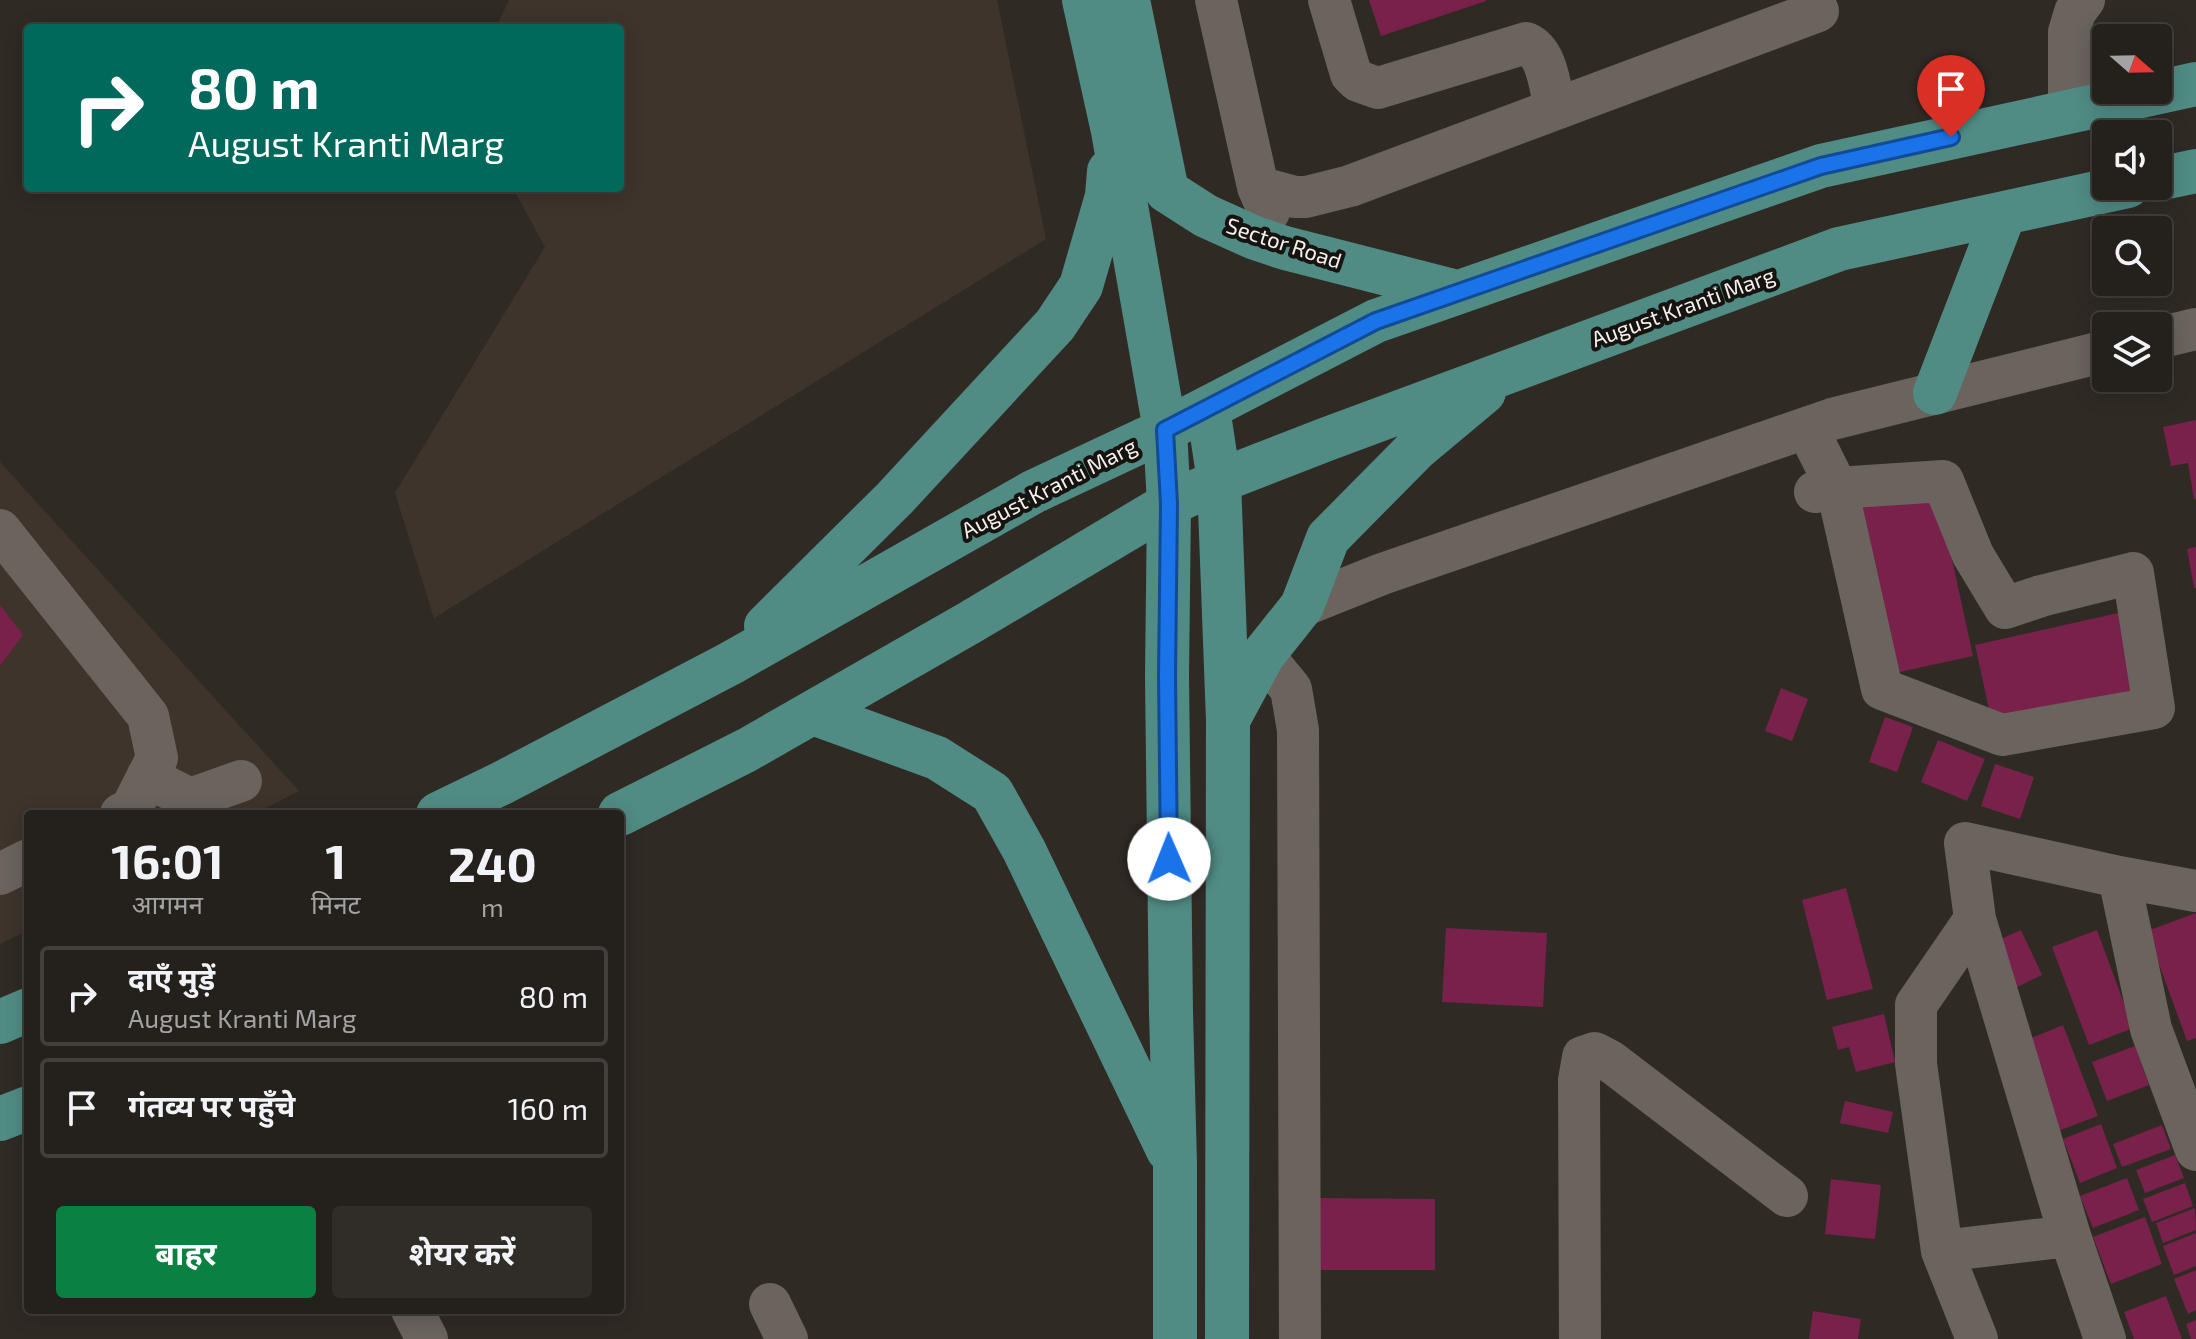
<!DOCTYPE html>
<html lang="hi">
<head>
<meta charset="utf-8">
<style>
  body { margin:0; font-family:"Exo 2","Noto Sans Devanagari",sans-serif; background:#302d29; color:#f1f3f6; height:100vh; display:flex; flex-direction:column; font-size:30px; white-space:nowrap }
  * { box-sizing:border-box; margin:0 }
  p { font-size:26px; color:#a3a3a3 }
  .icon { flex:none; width:44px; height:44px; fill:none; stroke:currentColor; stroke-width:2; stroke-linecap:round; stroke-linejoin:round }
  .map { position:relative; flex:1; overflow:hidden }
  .sheet { position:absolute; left:24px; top:810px; width:600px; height:504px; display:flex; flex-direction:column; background:#24201c; border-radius:8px; box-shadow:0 4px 20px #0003,0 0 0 2px #413e3b }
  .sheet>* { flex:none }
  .hud { position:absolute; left:24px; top:24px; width:600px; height:168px; border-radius:8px; box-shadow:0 4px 20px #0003,0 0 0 2px #413e3b; background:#00695c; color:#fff; overflow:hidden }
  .needle { width:52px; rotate:110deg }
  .tools { position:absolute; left:2092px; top:24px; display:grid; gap:16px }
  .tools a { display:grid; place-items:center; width:80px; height:80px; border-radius:8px; background:#24201c; box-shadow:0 4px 20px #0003,0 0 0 2px #413e3b; font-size:40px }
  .pin { position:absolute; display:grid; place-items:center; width:68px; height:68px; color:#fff; margin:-82px -34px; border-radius:50% 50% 50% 0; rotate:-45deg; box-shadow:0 0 8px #0007 }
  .pin .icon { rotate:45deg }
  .me { position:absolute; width:88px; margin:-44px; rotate:359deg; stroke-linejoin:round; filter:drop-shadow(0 0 6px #0008) }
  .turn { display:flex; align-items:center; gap:28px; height:168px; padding:0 32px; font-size:36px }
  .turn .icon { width:104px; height:104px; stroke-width:2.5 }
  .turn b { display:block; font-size:56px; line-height:68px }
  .eta { display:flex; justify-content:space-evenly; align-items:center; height:136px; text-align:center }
  .eta b { font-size:48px; font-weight:700; line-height:56px }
  .action { display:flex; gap:16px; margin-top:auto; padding:16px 32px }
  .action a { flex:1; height:92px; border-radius:8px; background:#0b8043; color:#fff; font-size:32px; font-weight:700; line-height:92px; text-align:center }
  .action a+a { background:#302d29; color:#f1f3f6 }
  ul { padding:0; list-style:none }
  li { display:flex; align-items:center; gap:24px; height:100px; margin:0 16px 12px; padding:0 16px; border:4px solid #413e3b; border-radius:8px }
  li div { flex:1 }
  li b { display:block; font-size:30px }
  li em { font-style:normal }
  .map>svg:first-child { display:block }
</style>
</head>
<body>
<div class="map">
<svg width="2196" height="1339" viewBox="0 0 2196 1339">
  <rect width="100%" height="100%" fill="#302a25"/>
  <path fill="#3f342b" d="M509,0H997L1046,239L434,618L395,493L545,247L513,188H620V28H496Z
    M0,462L299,791L254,814H28V930L0,944Z"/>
  <path fill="#78214a" d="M1369,0H1486V1L1381,36Z
    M2196,420V499H2194L2188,463L2171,466L2163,427Z
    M1937,490L1973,656L1886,675L1850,509Z
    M2196,547V588H2194L2187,549Z
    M0,605L23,635L0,666Z
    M2136,609L2144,691L1992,723L1975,645Z
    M1781,688L1808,699L1792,741L1765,731Z
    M1885,717L1913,727L1897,772L1869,762Z
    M1938,740L1985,759L1967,801L1921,782Z
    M1995,764L2034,777L2020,819L1981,806Z
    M1846,888L1873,989L1827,1000L1802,900Z
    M2196,913V1038L2187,1041L2147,931Z
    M1446,928L1547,933L1543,1007L1442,1002Z
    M2021,930L2042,975L2013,989L1992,943Z
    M2097,930L2133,1028L2089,1045L2052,947Z
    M1884,1014L1895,1062L1856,1072L1849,1047L1838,1050L1832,1027Z
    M2063,1025L2098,1116L2058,1131L2024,1041Z
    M2135,1046L2149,1085L2107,1101L2092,1062Z
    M1845,1101L1893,1112L1888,1133L1840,1123Z
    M2101,1124L2117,1168L2080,1183L2063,1139Z
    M2162,1125L2171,1149L2122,1167L2113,1144Z
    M2175,1155L2184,1178L2145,1193L2136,1170Z
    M2127,1178L2139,1210L2093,1228L2080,1196Z
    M1831,1179L1881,1185L1875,1239L1825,1234Z
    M2185,1183L2193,1206L2152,1222L2143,1199Z
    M1319,1198L1435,1199V1270H1318Z
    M2195,1208L2196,1230L2163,1243L2156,1223Z
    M2145,1217L2162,1264L2111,1284L2093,1237Z
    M2196,1233V1266L2174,1275L2163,1246Z
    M2196,1270V1310L2188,1314L2174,1279Z
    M2166,1296L2182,1339H2134L2124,1312Z
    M1813,1311L1861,1319L1858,1339H1809Z
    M2196,1320V1339H2191L2186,1324Z"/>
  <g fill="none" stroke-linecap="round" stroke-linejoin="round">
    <path stroke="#6a635e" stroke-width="42" d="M1216,0L1258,187L1269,212
      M1329,0L1351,74L1358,81L1378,88L1526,43C1548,52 1550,88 1555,109
      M2069,111V32L2075,12L2084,0
      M1258,187L1295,197H1306L1350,186L1818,11
      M2158,338L2196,329
      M1807,428L1837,488L1882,689L2002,735L2154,708L2133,573L2041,596L2005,608L1973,555L1943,481L1837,488L1815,492
      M0,530L148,716L157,758L131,809L121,814
      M1302,606L1382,574L1832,419L2106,351
      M1263,655L1291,689L1298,730L1300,1339
      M147,777L190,799L241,781
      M0,874L28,860
      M2119,877L2151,1029L2196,1150
      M1975,919L1916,1005V1064L1942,1251L1977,1339
      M1942,1251L2070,1236
      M770,1304L787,1339
      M412,1310L427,1339
      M1580,1339L1579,1080L1583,1057L1595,1053L1610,1061L1787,1196
      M2105,1339L2070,1236L1975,919L1965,843L2119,877L2196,891"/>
    <path stroke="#508c84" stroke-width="44" d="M1084,0L1113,131L1165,430L1169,504L1167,676L1171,1012L1175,1163V1339
      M1128,0L1167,191L1206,216L1255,238L1285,248L1457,292
      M2158,179L2196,171
      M1935,393L2004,214
      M1208,408L1219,481L1228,721L1227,1339
      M766,626L895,498L1055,325L1081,286L1107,196L1109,171
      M813,713L937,758L992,793L1024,850L1168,1150
      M1228,720L1263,655L1302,606L1328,538L1417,448L1484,392
      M438,814L502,783L731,663L1033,492L1165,430L1376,321L1821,166L2196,84
      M620,814L747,750L969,623L1169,504L1219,481L1327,439L1839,249L2128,186
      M0,1022L28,1010
      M0,1119L28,1108"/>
  </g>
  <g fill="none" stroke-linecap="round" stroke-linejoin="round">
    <defs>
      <path id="route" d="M1169,859L1167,676L1169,504L1165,430L1376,321L1821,166L1951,137"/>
    </defs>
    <use href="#route" stroke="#114b97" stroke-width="20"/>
    <use href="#route" stroke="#1a73e8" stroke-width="14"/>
  </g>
  <g text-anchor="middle" stroke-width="8" stroke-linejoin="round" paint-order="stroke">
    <g font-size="22" fill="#f4f0ec" stroke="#161311">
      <text transform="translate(1284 243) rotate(18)" y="8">Sector Road</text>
      <text transform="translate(1683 307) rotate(-20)" y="8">August Kranti Marg</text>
      <text transform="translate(1049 488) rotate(-27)" y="8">August Kranti Marg</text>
    </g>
  </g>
</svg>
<div class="tools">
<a><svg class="needle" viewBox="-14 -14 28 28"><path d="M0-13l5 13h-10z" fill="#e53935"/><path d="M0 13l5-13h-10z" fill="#a3a3a3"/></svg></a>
<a><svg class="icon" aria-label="sound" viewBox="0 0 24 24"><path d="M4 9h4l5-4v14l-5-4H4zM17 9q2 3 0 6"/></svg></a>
<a><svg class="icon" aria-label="search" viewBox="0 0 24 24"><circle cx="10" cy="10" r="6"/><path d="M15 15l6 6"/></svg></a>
<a><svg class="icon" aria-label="layers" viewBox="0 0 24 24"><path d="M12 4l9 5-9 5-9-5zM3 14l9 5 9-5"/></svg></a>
</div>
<div class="pin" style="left:1951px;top:137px;background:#d93025"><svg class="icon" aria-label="arrive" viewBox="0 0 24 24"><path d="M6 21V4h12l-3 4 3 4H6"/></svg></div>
<svg class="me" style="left:1169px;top:859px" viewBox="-20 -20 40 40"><circle r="19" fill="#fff"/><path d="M0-13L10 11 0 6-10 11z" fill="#1a73e8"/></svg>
<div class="hud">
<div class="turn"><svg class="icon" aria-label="right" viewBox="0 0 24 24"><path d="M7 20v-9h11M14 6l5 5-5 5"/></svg><div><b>80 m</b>August Kranti Marg</div></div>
</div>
<section class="sheet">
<div class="eta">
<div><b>16:01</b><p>आगमन</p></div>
<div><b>1</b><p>मिनट</p></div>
<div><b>240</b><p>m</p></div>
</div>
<ul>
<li><svg class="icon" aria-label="right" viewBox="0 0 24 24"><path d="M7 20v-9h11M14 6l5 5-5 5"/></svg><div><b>दाएँ मुड़ें</b><p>August Kranti Marg</p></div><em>80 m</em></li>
<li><svg class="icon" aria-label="arrive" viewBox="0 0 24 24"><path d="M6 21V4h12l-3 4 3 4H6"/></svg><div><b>गंतव्य पर पहुँचे</b></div><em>160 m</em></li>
</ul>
<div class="action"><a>बाहर</a><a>शेयर करें</a></div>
</section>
</div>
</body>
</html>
